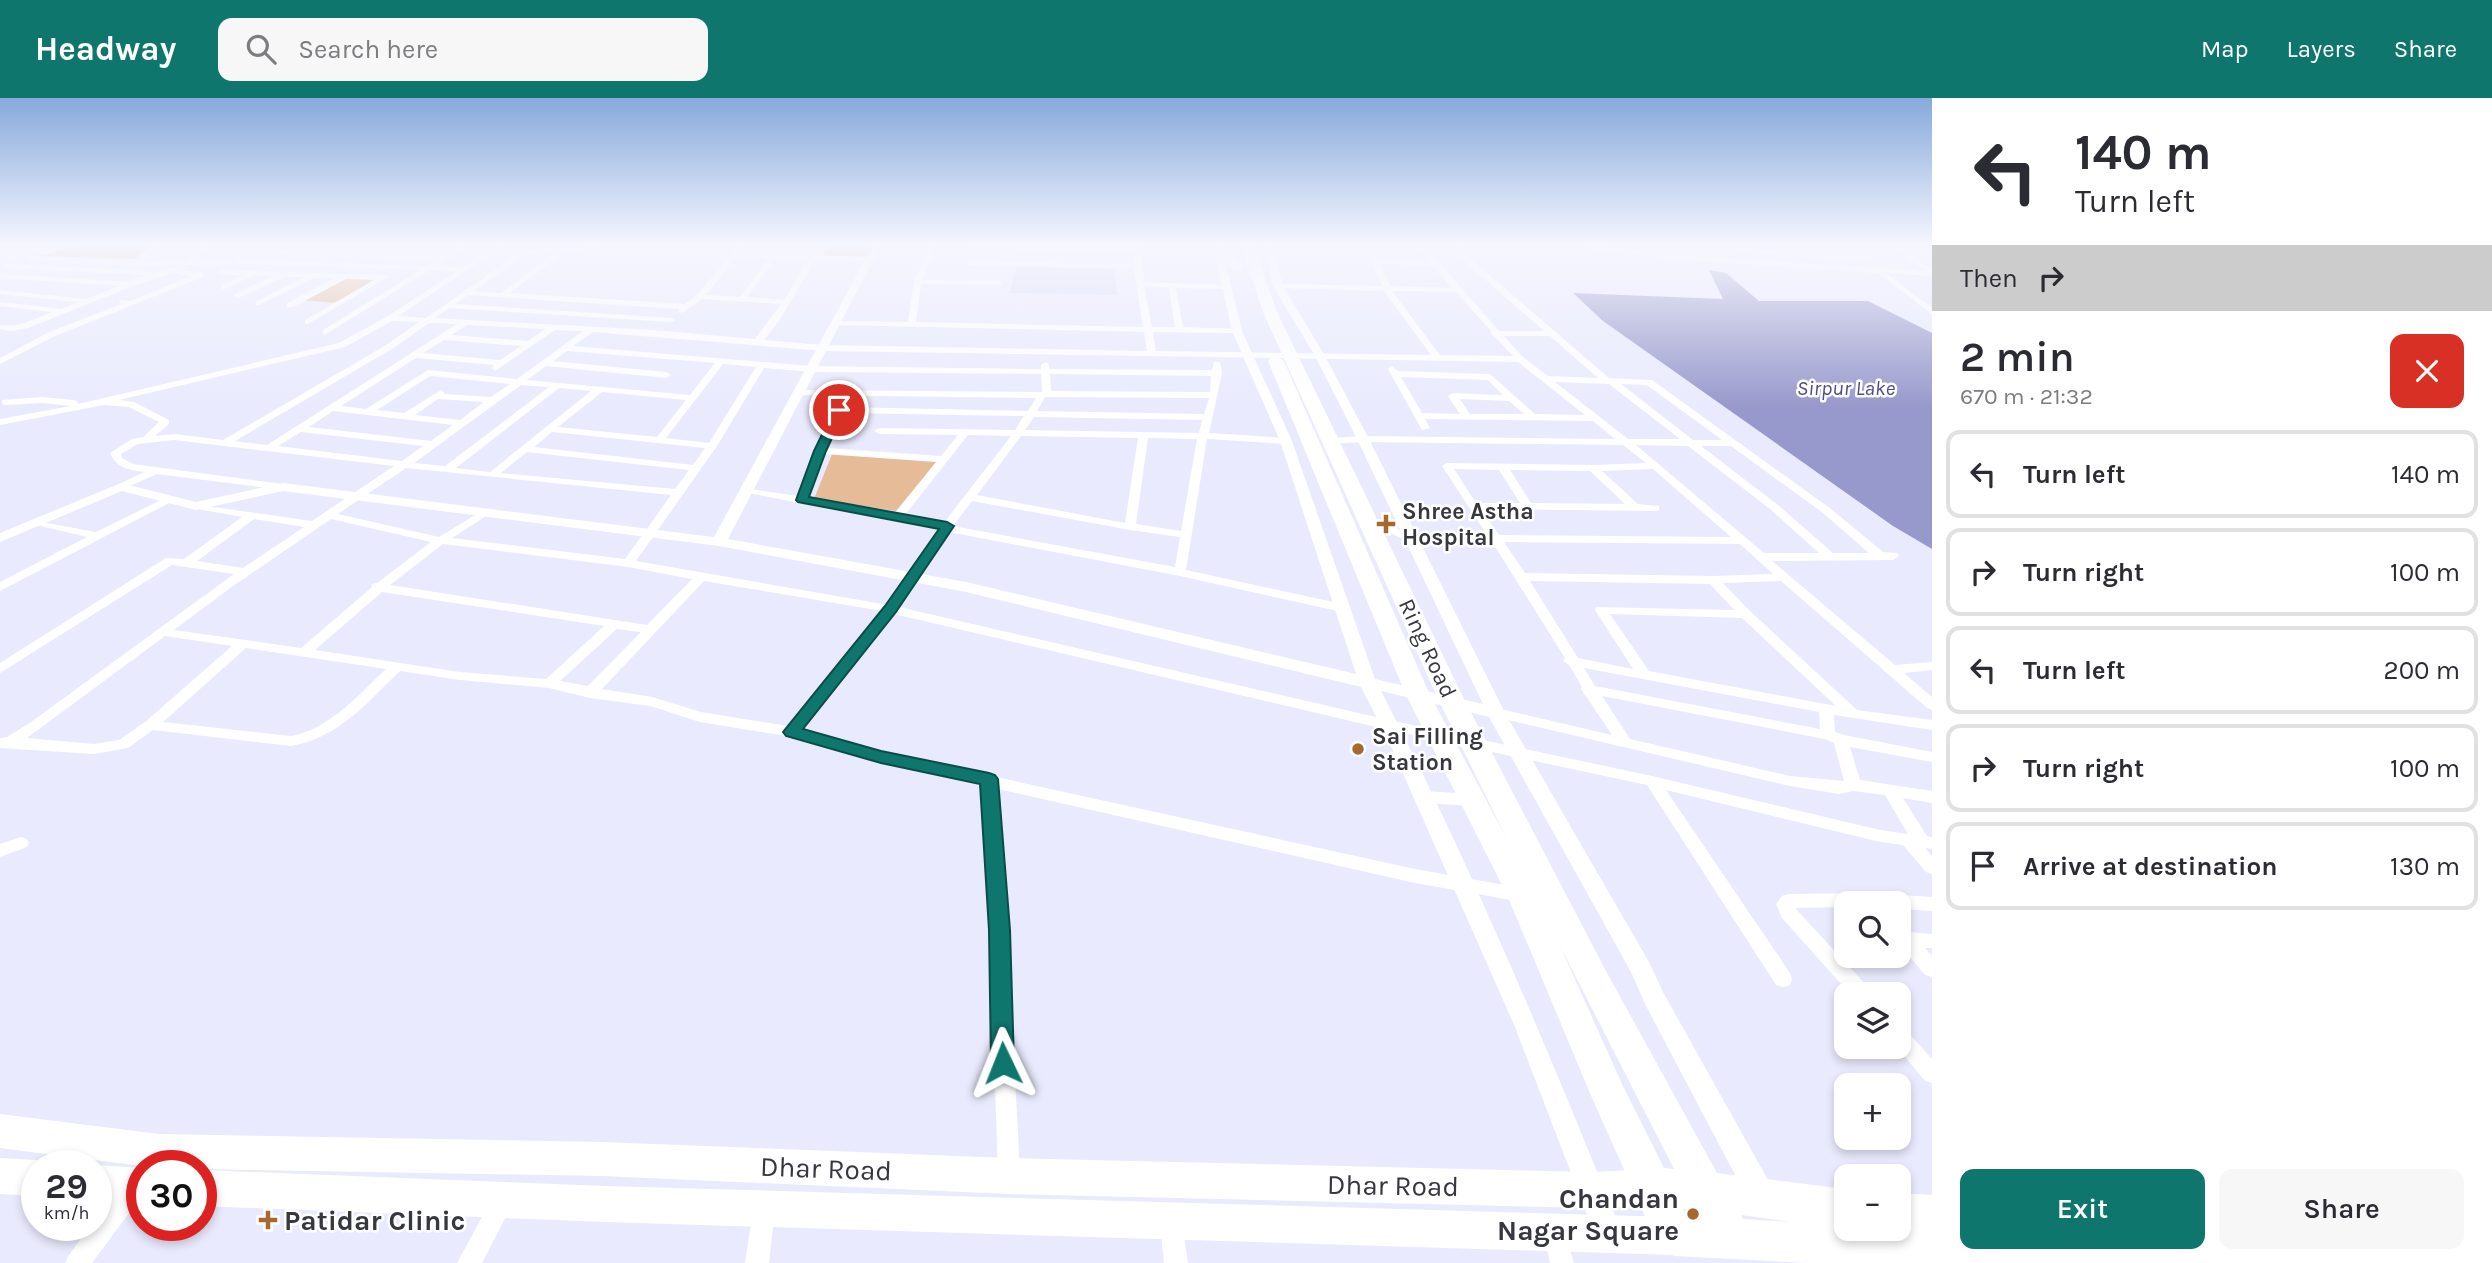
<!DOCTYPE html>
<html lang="en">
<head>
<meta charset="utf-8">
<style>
  body { margin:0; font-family:Karla,sans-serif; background:#f7f7f7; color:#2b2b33; height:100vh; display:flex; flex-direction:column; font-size:26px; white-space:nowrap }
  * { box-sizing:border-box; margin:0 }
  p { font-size:23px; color:#7c7c81 }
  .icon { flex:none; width:38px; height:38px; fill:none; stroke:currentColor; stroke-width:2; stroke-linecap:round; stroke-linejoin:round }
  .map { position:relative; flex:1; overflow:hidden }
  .details { display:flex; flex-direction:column; background:#fff; width:560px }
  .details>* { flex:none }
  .banner { background:#fff; color:#2b2b33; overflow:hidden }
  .buttons { position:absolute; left:1834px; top:793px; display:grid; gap:14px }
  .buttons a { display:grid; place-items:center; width:77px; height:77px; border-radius:14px; background:#fff; box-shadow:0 4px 10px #0003; font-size:35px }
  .speed { position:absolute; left:21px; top:1052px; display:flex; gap:14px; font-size:35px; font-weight:700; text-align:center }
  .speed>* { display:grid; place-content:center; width:91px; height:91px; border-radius:50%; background:#fff; box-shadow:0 4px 10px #0003; line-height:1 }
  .speed small { font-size:18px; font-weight:400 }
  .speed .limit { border:10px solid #d22; background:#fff; color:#111 }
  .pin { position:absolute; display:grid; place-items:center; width:60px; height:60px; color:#fff; margin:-30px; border:4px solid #fff; border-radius:50%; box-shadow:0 2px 7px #0007 }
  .me { position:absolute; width:77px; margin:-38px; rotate:358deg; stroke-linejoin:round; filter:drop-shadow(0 0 5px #0008) }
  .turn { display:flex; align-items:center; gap:24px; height:147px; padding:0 28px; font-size:32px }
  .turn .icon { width:91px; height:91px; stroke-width:2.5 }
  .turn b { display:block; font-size:49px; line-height:60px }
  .then { display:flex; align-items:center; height:66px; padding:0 28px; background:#0003; gap:14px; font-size:26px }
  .round { display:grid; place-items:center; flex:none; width:74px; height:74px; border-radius:14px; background:#f7f7f7 }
  .headline { display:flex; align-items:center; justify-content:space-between; height:119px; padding:0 28px }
  h1 { font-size:42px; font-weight:600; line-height:52px }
  .cta { display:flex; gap:14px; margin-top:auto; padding:14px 28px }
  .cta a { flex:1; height:80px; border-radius:14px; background:#0f766e; color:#fff; font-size:28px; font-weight:600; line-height:80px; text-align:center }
  .cta a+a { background:#f7f7f7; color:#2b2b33 }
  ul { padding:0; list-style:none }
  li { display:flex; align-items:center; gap:21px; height:88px; margin:0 14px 10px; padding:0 14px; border:4px solid #e1e1e2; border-radius:14px }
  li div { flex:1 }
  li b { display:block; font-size:26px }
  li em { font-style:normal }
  header { display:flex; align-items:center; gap:42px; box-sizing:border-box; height:98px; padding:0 35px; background:#0f766e; color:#fff }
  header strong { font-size:33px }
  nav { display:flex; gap:38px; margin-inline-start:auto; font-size:24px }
  .search { width:490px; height:63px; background:#f7f7f7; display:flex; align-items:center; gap:18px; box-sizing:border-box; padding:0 24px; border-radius:14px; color:#7c7c81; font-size:26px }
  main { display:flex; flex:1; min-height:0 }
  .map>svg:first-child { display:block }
</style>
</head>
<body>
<header>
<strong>Headway</strong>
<div class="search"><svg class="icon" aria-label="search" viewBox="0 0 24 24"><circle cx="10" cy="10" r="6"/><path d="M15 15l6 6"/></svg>Search here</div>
<nav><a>Map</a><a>Layers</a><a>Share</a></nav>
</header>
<main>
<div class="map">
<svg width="1932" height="1165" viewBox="0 0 1932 1165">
  <rect width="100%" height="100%" fill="#e9eafd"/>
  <path fill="#d9daf3" d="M1016,169L1114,171L1117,197L1010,195Z"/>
  <path fill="#e6bb98" d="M74,147H148L135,161L39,158Z
    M829,147H872L868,159L822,158Z
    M347,179L377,180L337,205L301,202Z
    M832,356L938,363L896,413L814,401Z"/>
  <path fill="#9798cb" d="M1709,172L1726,175L1759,203H1868L1932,235V451L1893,428L1603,223L1573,195L1723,201Z"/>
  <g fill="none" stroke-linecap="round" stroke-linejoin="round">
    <path fill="#fff" fill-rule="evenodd" d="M65,147H74L45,157L39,156Z
      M152,147H159L143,164L185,163L201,147H208L193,163L234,162L247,147H253L241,162L427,168L436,162L277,156L273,154L277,152L443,158L461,147H468L437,168L463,169L497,147H504L399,218L426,220L516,157L510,155L514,153L610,147L565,153L510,195L685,206L697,197L739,147H745L739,155L871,159L874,163L815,162L779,223L764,242L824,247L1147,253L1144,234L838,227L834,225L838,223L908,224L914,184L929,147H935L923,182L999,183L1003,185L999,187L921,186L916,224L1143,229L1134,170L967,167L963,165L967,163L1134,166V159L1138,157L1142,159L1144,184L1226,187L1230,189L1226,191L1176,190L1183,229L1237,231L1241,233L1237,235L1153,234L1156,253L1431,257L1384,193L1278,190L1274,188L1278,186L1382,188L1372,165L1368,163L1370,161L1364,147H1370L1377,161L1430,164L1418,147H1424L1499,233H1544L1465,164L1455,147H1461L1471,161L1609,280L1652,282L1831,411L1883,454L1897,455L1899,458L1893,462L1772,463L1895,567L1932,564V572L1904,575L1932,599V612L1927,610L1781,483L1723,485L1750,513L1857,612L1932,622V632L1834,617L1835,634L1844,637L1932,654V664L1850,649L1860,682L1932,693V705L1903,700L1927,738L1932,739V751L1925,750L1932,758V776L1926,774L1903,747L1880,744L1666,692L1790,875L1792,881L1790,887L1783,889L1776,887L1647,687L1389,632L894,516L802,632L881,654L985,677L989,676L996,679L1415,771L1522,790L1528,792L1531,797L1528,802L1522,804L1415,785L998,691L1002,725L1020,1076L1017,1084L1009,1087L1001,1084L998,1076L986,725L982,687L881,664L792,639L700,624L650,608L590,600L549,590L460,582L400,573C367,605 338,640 291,648L153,632L128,650L94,656L0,650V640L7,639L31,624L234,476L172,467L0,575V565L166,460L184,461L242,419L192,410V406L312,423L394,368L174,342L138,346L121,356L122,360L133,366L283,386L288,389L283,392L157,376L121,392L116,389L117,387L144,374C129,372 116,370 110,355L132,341L143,339L159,324L129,309L104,307L0,327V321L71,308L42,305L5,307L2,306V302L42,299L74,302L77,303L78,306L339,245L388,218L457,173L430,172L326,236H323V232L420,172L251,166L188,167L181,172L203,175V179L55,238L0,266V260L49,234L122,206L119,204L120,202L131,203L191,178L174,175L133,188L28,230L11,233L0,231V227C19,230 34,221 52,214L0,208V204L61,211L78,204L0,196V192L86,201L119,188L0,180V176L127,184L178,167L136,168L32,162L28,160L32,158L134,164ZM556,154L501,195L474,193L526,156ZM736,159L769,160L740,199L706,197ZM776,160L808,161L784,202L747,199ZM1379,165L1433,168L1452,190L1390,188ZM1144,188L1169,189L1175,229H1152ZM1392,193L1456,194L1491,233V237L1494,238L1513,258L1440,257ZM468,197L680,211L678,213L682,215L702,201L781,206L755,241L653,232L435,220L449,210L671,224L675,222L671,220L455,206ZM392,223L419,224L386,247L223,342L174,336L155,338L169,326V322L134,304L119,302L345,249ZM429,225L457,226L267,347L235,343L392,251ZM467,227L545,231L528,243L451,237ZM555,232L583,233L517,281L428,272L366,311L341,308L416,260L494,267L491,270L495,273ZM593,234L824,253L1518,264L1585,317L1535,316L1490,276L1398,273L1392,268L1388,271L1422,332L1430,330L1425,321L1593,323L1615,341L1363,338L1330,340L1325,343L1330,346L1363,344L1623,347L1646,365L1593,367L1447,365L1442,368L1487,437H1412L1373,421H1365L1363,423L1410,444H1492L1565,560L1563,563L1569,567L1582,589L1581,591L1612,637L1496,610L1491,612L1489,615L1491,618L1790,688L1839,696L1853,693L1885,697L1908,736L1880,732L1652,678L1389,622L899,509L949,434L1180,478L1342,514L1347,513L1348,510L1347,507L1186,472L1207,341L1286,346L1291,343L1286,340L1209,335L1222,275L1220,264H1214L1212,272L1050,271L1048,265L1045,264L1041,267V271L812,268L573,248ZM1504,238H1550L1598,280L1548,278L1523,259ZM444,242L521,248L500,262L423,255ZM567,253L715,265L690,297L527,282L546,268L666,280L671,277L666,274L553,263ZM723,266L756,269L709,345L666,340ZM764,270L812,274L1041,276L1042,294L798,292L796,294L801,297L1036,300L1028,313L845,309V304H839L815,353L798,398L744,390V394L748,395L939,432L888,507L636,463L717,348ZM1050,276L1211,278L1210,294L1051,293ZM430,278L510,286L491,299L445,296L441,292L404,315L377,312ZM1401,279L1488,282L1503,297L1453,295L1448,298L1460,316L1422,315ZM1555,284L1609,286L1680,341H1628ZM1621,286L1647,287L1722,342H1693ZM521,287L549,289L445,368L414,365ZM559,290L591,293L490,374L456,370ZM602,294L686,302L657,339L558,329ZM1045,299H1047L1209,300L1204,316L1037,313ZM438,301L484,304L460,322L415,317ZM1460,301L1509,303L1524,316H1470ZM333,313L453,327L431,343L309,329ZM843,315L1024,318L1015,332L879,330L874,333L879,336L958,337L941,358L826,350ZM1034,319L1202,322L1199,335L1025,332ZM301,334L423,348L402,363L278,348ZM552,334L705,350L693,367L534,349ZM968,337L1011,338L943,426L904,418ZM1021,338L1138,340L1125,425L977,397ZM1148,340L1197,341L1181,433L1136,426ZM1636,347L1688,348L1770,411L1819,455H1764ZM1701,348H1731L1823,415L1869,455H1833L1778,407ZM527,354L689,372L675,391L501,375ZM824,356L936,364L894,416L808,400ZM406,370L671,397L625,461L452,440L489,416V412L485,411L439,439L338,416ZM1454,371L1499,372L1520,405H1476ZM1653,371L1731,439L1499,437L1481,411L1655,413L1659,412V408L1638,406L1602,373ZM1510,372L1590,373L1625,406L1531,405ZM972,403L1130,432L1180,439L1175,469L953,428ZM254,421L304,429L243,470L197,463ZM331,421L431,444L377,485L372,486L371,490L301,550L174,532L233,488ZM1504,444L1740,446L1773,476L1713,478L1525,475ZM443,446L628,469L692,481L647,527L390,487ZM704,483L882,513L788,628L701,614L652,599L602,591ZM1530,483L1710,486L1734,512L1596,509L1595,512L1633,571L1578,560ZM382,494L604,528L546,581L460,574L315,552ZM1610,516L1742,520L1836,608L1649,573ZM617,531L641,534L588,588L560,583ZM165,538L232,548L145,624L119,642L94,646L27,640ZM246,550L386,571C358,597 330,631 291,638L163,624ZM1584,570L1819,614L1820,631L1595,588ZM1602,598L1825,641L1834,645L1844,683L1790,678L1630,641Z
      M965,147L1140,148L1143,150L1140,152L968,150Z
      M1577,147H1594L1673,157L1926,173L1889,147H1896L1932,171V178L1886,175L1932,210V216L1878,175L1673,161L1580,149Z
      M1850,147H1857L1875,161L1871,163L1738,154L1735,152L1738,150L1863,158Z
      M38,148L43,149L13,161L6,159Z
      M7,166L149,173L153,175L149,177L4,170Z
      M221,172L384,177L388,179L308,226H305V222L374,182L346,181L293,209H287V205L335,180H314L259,207H256V203L305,179H284L238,200L234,198L235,196L273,178L254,177L224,191H221V187L243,177L218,176L217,174Z
      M167,399L171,400V404L0,493V484L87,439L36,427V423L96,434Z
      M1423,693L1474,696L1480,698L1482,702L1480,706L1474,708L1423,705L1417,703L1415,699L1417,695Z
      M21,739L27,741L29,745L27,749L0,759V746Z
      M1870,795L1932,799V813L1899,811V805H1846V809L1795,810L1869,890L1872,896H1850L1782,820L1776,806L1782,798L1788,796Z
      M1899,827L1910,834L1932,836V850H1925L1932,858V879L1925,877L1899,846Z
      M1899,929L1906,932L1932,961V985L1925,983L1896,948H1899Z
      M133,1080L141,1083V1099L92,1165H65L69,1157L91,1127H96V1121L125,1083Z
      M502,1094L510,1097L513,1105L482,1165H457L494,1097Z
      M764,1101L772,1104L775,1112L769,1165H745L753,1112L756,1104Z
      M1171,1114L1179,1117L1182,1125L1188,1165H1164L1160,1125L1163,1117Z
      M1556,1125L1564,1129L1574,1165H1550L1544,1137L1548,1129Z"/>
    <path fill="#fff" fill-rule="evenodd" d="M873,147H881L728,441L966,484L1356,576L1280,343L1232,233L1213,147H1221L1242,233L1292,343L1375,581L1483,606L1357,341L1315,258L1273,188L1264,147H1272L1283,188L1325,258L1369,341L1505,615L1649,864L1664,896L1772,1089L1776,1099L1772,1109L1762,1113L1752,1109L1646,908L1631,874L1489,619L1381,593C1472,769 1548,952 1622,1135L1618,1145L1608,1149L1598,1145L1515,929L1389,644L1361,589L966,494L719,448L283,393L196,412L122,393L0,444V435L121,385L196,404L283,385L714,439Z"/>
    <path fill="#fff" fill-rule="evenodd" d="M0,1016L159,1036L602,1044L1009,1060L1590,1074L1653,1071L1666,1076L1671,1089L1666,1102L1653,1107L1590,1110L1009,1096L602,1078L201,1071V1068H142L0,1050Z
      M0,1060L37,1062L50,1067L37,1068V1098L0,1096Z
      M96,1067L142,1070V1106L96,1103Z
      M201,1072L606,1088L1674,1119L1687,1125L1693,1138L1687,1151L1674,1157L606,1124L201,1108Z"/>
    <path fill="#fff" fill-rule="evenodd" d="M1215,147H1227L1232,160L1243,168L1241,171H1233L1222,165Z
      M1241,147H1253L1277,214L1465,603L1606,873L1717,1075L1846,1091V1130H1899V1095L1932,1097V1165H1808L1674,1158L1660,1152L1592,1000L1507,797L1405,595L1268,263L1271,260L1276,258L1284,263L1429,595L1507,741L1439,603L1263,214ZM1560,848L1674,1071L1664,1070L1623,988ZM1683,1111L1695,1112L1699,1119L1686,1118ZM1741,1117L1791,1124L1743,1121Z"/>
  </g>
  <linearGradient id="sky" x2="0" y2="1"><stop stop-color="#87a9dc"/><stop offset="0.47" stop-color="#f5f6fe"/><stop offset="1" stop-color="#f5f6fe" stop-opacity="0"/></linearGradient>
  <rect width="1932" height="310" fill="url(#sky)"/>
  <path fill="#0f766e" stroke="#0a4d48" stroke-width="2" d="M835,310L845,312L826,353L809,399L947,424L954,428L896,514L803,631L881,653L989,675L995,677L998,681L1010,832L1014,965L1011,973L1003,976L995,973L991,965L989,832L980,686L881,665L786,638L783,634L885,508L939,431L798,404L796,402L814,353Z"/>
  <g fill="#a7682f" stroke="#fff" stroke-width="2.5">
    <path d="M1382.5 415.5h7v7h7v7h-7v7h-7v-7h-7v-7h7z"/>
    <circle cx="1358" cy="651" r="7"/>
    <circle cx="1693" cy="1116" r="7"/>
    <path d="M264.5 1111.5h7v7h7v7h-7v7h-7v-7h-7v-7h7z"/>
  </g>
  <g text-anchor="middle" stroke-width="5" stroke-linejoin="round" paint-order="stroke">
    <g font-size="21" font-style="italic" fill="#504c8d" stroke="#fff">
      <text x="1846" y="297">Sirpur Lake</text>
    </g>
    <g font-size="23" font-weight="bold" fill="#373740" stroke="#fff" text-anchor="start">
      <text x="1402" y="421">Shree Astha<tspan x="1402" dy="26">Hospital</tspan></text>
      <text x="1372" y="646">Sai Filling<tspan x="1372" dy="26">Station</tspan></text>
    </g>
    <g font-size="23" fill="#373740" stroke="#fff">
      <text transform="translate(1428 550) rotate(65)" y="8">Ring Road</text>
    </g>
    <g font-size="28" fill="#373740" stroke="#fff">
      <text transform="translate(826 1070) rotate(2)" y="10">Dhar Road</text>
      <text transform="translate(1393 1087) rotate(1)" y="10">Dhar Road</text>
    </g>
    <g font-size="28" font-weight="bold" fill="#373740" stroke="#fff" text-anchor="end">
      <text x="1679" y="1110">Chandan<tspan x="1679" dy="32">Nagar Square</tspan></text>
      <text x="284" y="1132" text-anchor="start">Patidar Clinic</text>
    </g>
  </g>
</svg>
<div class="buttons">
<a><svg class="icon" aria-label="search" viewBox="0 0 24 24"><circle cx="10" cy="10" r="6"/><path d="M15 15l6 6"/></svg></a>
<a><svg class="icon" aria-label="layers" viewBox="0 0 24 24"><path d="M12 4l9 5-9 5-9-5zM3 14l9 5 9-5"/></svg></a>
<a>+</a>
<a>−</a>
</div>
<div class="speed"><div>29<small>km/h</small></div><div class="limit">30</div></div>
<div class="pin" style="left:839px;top:312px;background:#d93025"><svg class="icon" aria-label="arrive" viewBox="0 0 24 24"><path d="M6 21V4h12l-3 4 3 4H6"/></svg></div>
<svg class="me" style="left:1003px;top:965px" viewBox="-20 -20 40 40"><path d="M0-17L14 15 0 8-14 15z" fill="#0f766e" stroke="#fff" stroke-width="4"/></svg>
</div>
<section class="details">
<div class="banner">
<div class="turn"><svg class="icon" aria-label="left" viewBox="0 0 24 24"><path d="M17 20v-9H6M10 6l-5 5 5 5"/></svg><div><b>140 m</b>Turn left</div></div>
<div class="then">Then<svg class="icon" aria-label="right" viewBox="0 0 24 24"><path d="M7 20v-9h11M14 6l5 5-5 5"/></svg></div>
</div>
<div class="headline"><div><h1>2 min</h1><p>670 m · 21:32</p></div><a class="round" style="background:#d93025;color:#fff"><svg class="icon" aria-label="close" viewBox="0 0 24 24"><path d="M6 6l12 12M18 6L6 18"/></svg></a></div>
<ul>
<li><svg class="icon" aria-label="left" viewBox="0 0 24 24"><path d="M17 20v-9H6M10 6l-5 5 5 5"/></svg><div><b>Turn left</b></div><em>140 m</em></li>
<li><svg class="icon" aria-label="right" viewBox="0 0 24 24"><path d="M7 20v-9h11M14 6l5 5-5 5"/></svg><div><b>Turn right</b></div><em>100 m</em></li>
<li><svg class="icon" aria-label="left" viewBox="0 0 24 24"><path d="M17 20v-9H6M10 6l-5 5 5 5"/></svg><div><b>Turn left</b></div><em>200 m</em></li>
<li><svg class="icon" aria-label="right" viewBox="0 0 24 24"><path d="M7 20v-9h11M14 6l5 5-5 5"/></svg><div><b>Turn right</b></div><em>100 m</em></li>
<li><svg class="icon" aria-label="arrive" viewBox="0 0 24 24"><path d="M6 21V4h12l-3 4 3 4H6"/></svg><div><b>Arrive at destination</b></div><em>130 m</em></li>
</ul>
<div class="cta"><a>Exit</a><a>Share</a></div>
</section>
</main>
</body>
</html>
